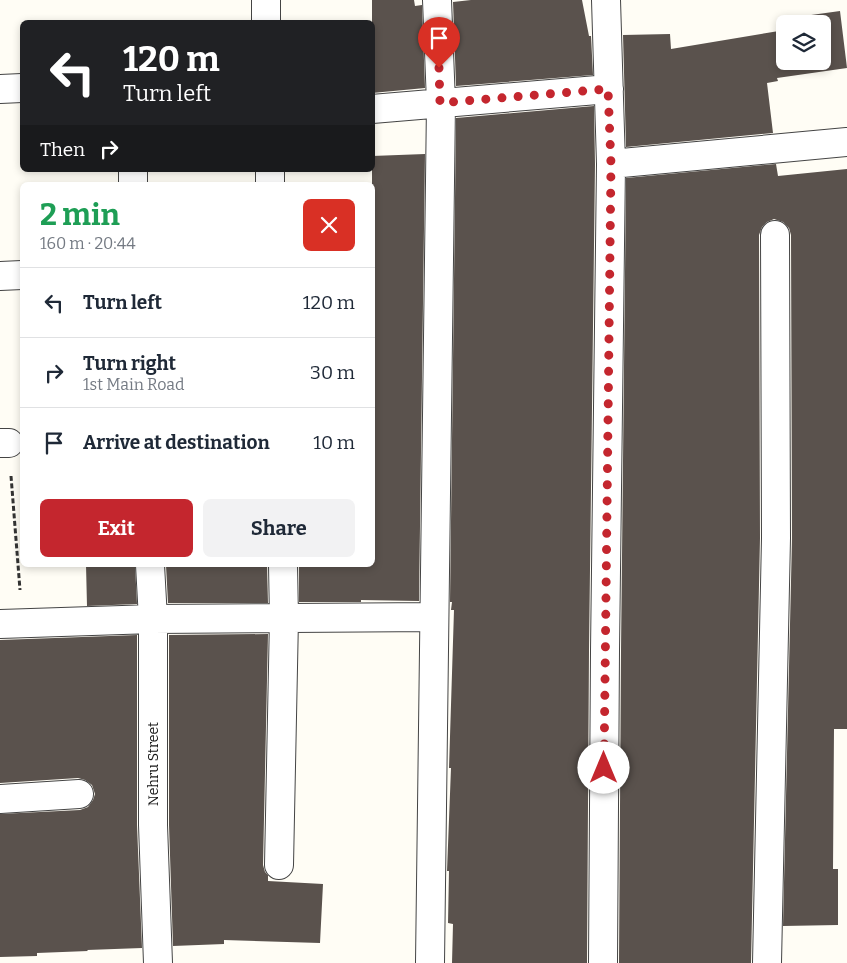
<!DOCTYPE html>
<html lang="en">
<head>
<meta charset="utf-8">
<style>
  body { margin:0; font-family:Bitter,serif; background:#f2f2f3; color:#1f2937; height:100vh; display:flex; flex-direction:column; font-size:19px; white-space:nowrap }
  * { box-sizing:border-box; margin:0 }
  p { font-size:16px; color:#747a83 }
  .icon { flex:none; width:28px; height:28px; fill:none; stroke:currentColor; stroke-width:2; stroke-linecap:round; stroke-linejoin:round }
  .map { position:relative; flex:1; overflow:hidden }
  .sheet { position:absolute; left:20px; top:182px; width:355px; height:385px; display:flex; flex-direction:column; background:#fff; border-radius:8px; box-shadow:0 2px 8px #0003 }
  .sheet>* { flex:none }
  .hud { position:absolute; left:20px; top:20px; width:355px; height:152px; border-radius:8px; box-shadow:0 2px 8px #0003; background:#202124; color:#fff; overflow:hidden }
  .fabs { position:absolute; left:776px; top:15px; display:grid; gap:10px }
  .fabs a { display:grid; place-items:center; width:55px; height:55px; border-radius:8px; background:#fff; box-shadow:0 2px 8px #0003; font-size:25px }
  .pin { position:absolute; display:grid; place-items:center; width:42px; height:42px; color:#fff; margin:-51px -21px; border-radius:50% 50% 50% 0; rotate:-45deg; box-shadow:0 0 5px #0007 }
  .pin .icon { rotate:45deg }
  .me { position:absolute; width:55px; margin:-28px; rotate:0deg; stroke-linejoin:round; filter:drop-shadow(0 0 4px #0008) }
  .turn { display:flex; align-items:center; gap:18px; height:105px; padding:0 20px; font-size:22px }
  .turn .icon { width:65px; height:65px; stroke-width:2.5 }
  .turn b { display:block; font-size:35px; line-height:42px }
  .then { display:flex; align-items:center; height:48px; padding:0 20px; background:#0003; gap:10px; font-size:19px }
  .round { display:grid; place-items:center; flex:none; width:52px; height:52px; border-radius:8px; background:#f2f2f3 }
  .headline { display:flex; align-items:center; justify-content:space-between; height:85px; padding:0 20px }
  h1 { font-size:30px; font-weight:700; line-height:38px; color:#1e9e55 }
  .action { display:flex; gap:10px; margin-top:auto; padding:10px 20px }
  .action a { flex:1; height:58px; border-radius:8px; background:#c4262e; color:#fff; font-size:20px; font-weight:700; line-height:58px; text-align:center }
  .action a+a { background:#f2f2f3; color:#1f2937 }
  ul { padding:0; list-style:none }
  li { display:flex; align-items:center; gap:15px; height:70px; padding:0 20px; border-top:1px solid #e0e1e3 }
  li div { flex:1 }
  li b { display:block; font-size:19px }
  li em { font-style:normal }
  .map>svg:first-child { display:block }
</style>
</head>
<body>
<div class="map">
<svg width="847" height="963" viewBox="0 0 847 963">
  <rect width="100%" height="100%" fill="#fffdf5"/>
  <path fill="#5a524d" d="M372,0H414L415,6L422,5L425,88L372,93Z
    M471,0H582L589,36H591L593,75L456,86L453,2Z
    M840,11L847,68L777,78L778,81L767,83L773,133L626,147L623,35L670,34L671,49L785,30V61H822V24H805L804,16Z
    M594,106L595,164L589,651L587,963H452L453,924L448,923L449,871H447L451,768H449L454,610H451L452,602H450L456,118Z
    M425,154L419,601L361,600V602H299V565H372V156Z
    M776,164L778,176L847,169V729H834L833,869H838V925L783,926L792,538L791,235L789,228L783,222L774,219L767,222L762,227L759,235L760,538L751,963H619L621,651L626,178Z
    M86,565H135L137,604L87,606Z
    M166,565H267L268,603H168Z
    M268,634L263,865L265,872L268,875V881L323,884L320,943L224,940V944L173,946L169,825V635Z
    M137,635V825L142,948L87,950L88,951L37,953V956L0,957V814L80,810L88,807L93,800L95,794L92,785L85,780L78,778L0,783V640Z"/>
  <g fill="none" stroke-linecap="round" stroke-linejoin="round">
    <defs>
      <path id="minor" d="M266,0V22
        M0,89L22,88
        M372,109L609,89
        M611,164L847,142
        M133,170V185
        M270,170V185
        M0,276L22,275
        M0,443H9
        M150,565L153,619V825L158,963
        M0,624L153,619L434,617
        M0,799L79,794
        M279,865L284,618L283,565
        M430,963L441,103L437,0
        M603,963L605,651L611,164L606,0
        M767,963L776,538L775,235"/>
    </defs>
    <use href="#minor" stroke="#444" stroke-width="30"/>
    <path stroke="#333" stroke-width="3" stroke-dasharray="5 2.5" stroke-linecap="butt" d="M11,476L20,590"/>
    <use href="#minor" stroke="#fff" stroke-width="28"/>
  </g>
  <g fill="none" stroke-linecap="round" stroke-linejoin="round">
    <path stroke="#c4262e" stroke-width="9" stroke-dasharray="0 16.2" d="M439,68L440,103L608,89L611,164L604,768"/>
  </g>
  <g text-anchor="middle" stroke-width="5" stroke-linejoin="round" paint-order="stroke">
    <g font-size="14" fill="#111" stroke="#fff">
      <text transform="translate(153 764) rotate(-90)" y="5">Nehru Street</text>
    </g>
  </g>
</svg>
<div class="fabs">
<a><svg class="icon" aria-label="layers" viewBox="0 0 24 24"><path d="M12 4l9 5-9 5-9-5zM3 14l9 5 9-5"/></svg></a>
</div>
<div class="pin" style="left:439px;top:68px;background:#d93025"><svg class="icon" aria-label="arrive" viewBox="0 0 24 24"><path d="M6 21V4h12l-3 4 3 4H6"/></svg></div>
<svg class="me" style="left:604px;top:768px" viewBox="-20 -20 40 40"><circle r="19" fill="#fff"/><path d="M0-13L10 11 0 6-10 11z" fill="#c4262e"/></svg>
<div class="hud">
<div class="turn"><svg class="icon" aria-label="left" viewBox="0 0 24 24"><path d="M17 20v-9H6M10 6l-5 5 5 5"/></svg><div><b>120 m</b>Turn left</div></div>
<div class="then">Then<svg class="icon" aria-label="right" viewBox="0 0 24 24"><path d="M7 20v-9h11M14 6l5 5-5 5"/></svg></div>
</div>
<section class="sheet">
<div class="headline"><div><h1>2 min</h1><p>160 m · 20:44</p></div><a class="round" style="background:#d93025;color:#fff"><svg class="icon" aria-label="close" viewBox="0 0 24 24"><path d="M6 6l12 12M18 6L6 18"/></svg></a></div>
<ul>
<li><svg class="icon" aria-label="left" viewBox="0 0 24 24"><path d="M17 20v-9H6M10 6l-5 5 5 5"/></svg><div><b>Turn left</b></div><em>120 m</em></li>
<li><svg class="icon" aria-label="right" viewBox="0 0 24 24"><path d="M7 20v-9h11M14 6l5 5-5 5"/></svg><div><b>Turn right</b><p>1st Main Road</p></div><em>30 m</em></li>
<li><svg class="icon" aria-label="arrive" viewBox="0 0 24 24"><path d="M6 21V4h12l-3 4 3 4H6"/></svg><div><b>Arrive at destination</b></div><em>10 m</em></li>
</ul>
<div class="action"><a>Exit</a><a>Share</a></div>
</section>
</div>
</body>
</html>
